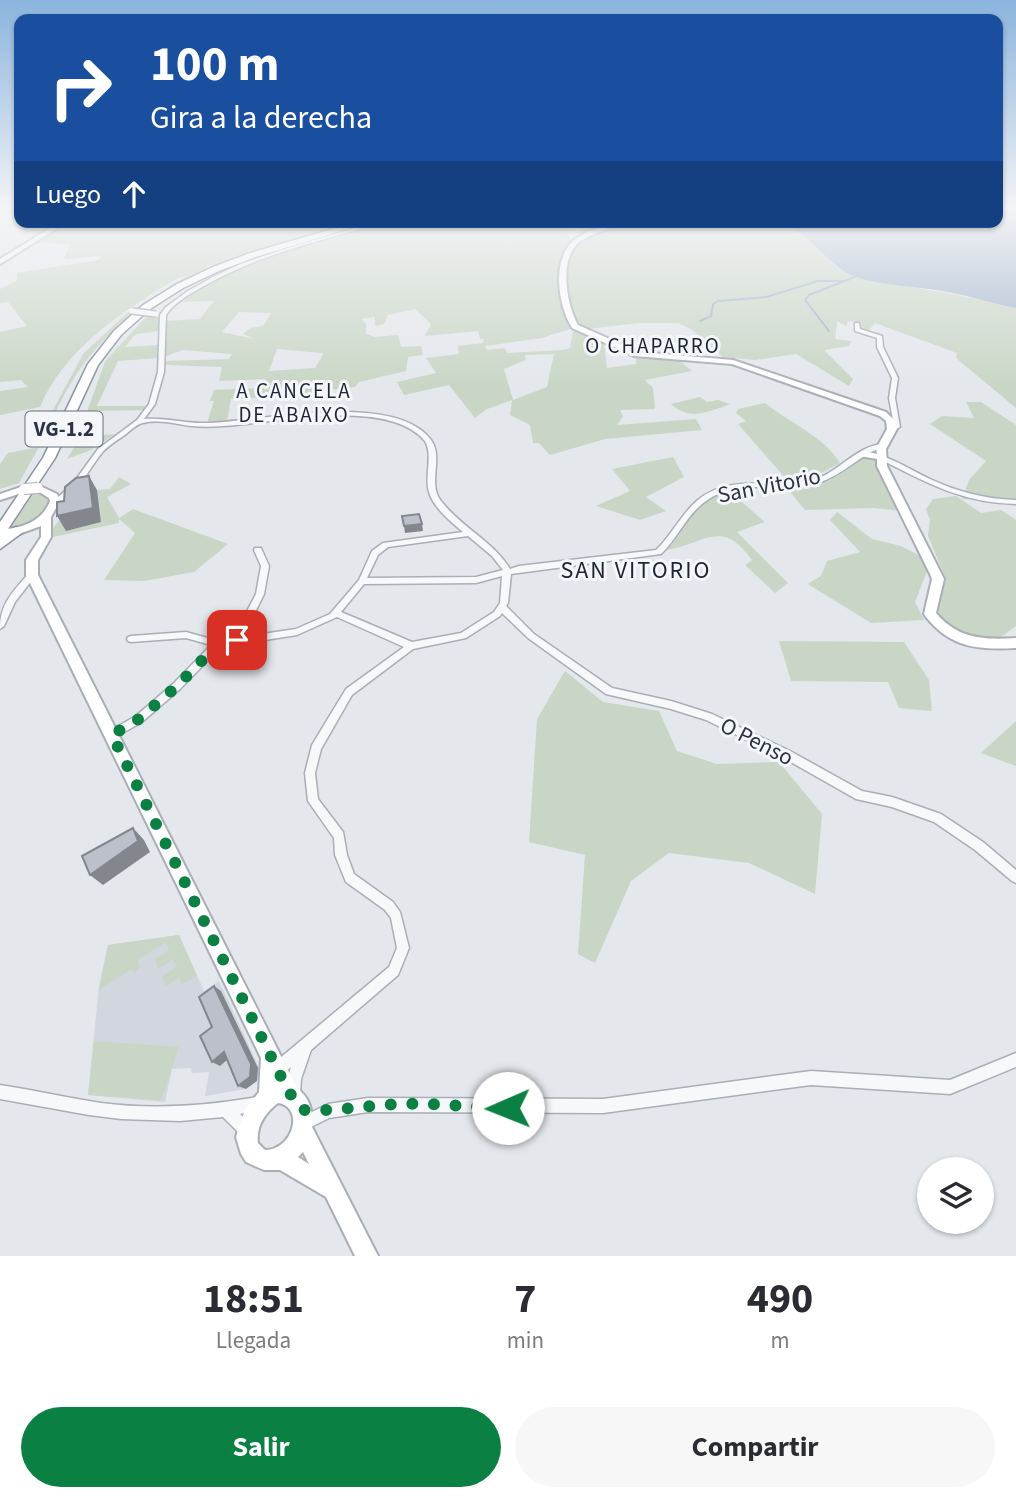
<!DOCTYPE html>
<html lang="es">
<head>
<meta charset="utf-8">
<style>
  body { margin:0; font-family:"Source Sans 3",sans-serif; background:#f7f7f7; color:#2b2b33; height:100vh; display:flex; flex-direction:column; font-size:26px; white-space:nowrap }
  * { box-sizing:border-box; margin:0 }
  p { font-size:23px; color:#7c7c81 }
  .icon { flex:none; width:38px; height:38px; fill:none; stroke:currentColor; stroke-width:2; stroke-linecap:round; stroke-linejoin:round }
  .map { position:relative; height:1256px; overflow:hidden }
  .side { display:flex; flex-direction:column; background:#fff; flex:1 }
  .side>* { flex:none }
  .guide { position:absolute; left:14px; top:14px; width:989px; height:214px; border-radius:14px; box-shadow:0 2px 5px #0004; background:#1a4fa0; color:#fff; overflow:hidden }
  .controls { position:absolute; left:917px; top:1157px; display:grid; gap:14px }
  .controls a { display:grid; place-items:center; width:77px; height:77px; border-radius:50%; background:#fff; box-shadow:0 2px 5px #0004; font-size:35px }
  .pin { position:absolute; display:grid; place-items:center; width:60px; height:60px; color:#fff; margin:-30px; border-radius:14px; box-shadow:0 4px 10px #0006 }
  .me { position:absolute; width:77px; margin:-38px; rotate:269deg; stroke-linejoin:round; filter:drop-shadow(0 0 5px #0008) }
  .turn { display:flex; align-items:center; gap:24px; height:147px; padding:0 21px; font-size:32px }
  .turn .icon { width:91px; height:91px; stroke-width:2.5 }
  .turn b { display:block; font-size:49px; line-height:60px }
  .then { display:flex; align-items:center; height:66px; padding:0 21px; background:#0003; gap:14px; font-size:26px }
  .eta { display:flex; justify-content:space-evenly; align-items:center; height:119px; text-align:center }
  .eta b { font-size:42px; font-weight:700; line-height:49px }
  .primary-button { display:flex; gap:14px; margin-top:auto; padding:14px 21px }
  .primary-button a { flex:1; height:80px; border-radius:42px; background:#0b8043; color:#fff; font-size:28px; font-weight:700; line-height:80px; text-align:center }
  .primary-button a+a { background:#f7f7f7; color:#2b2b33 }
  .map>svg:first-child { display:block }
</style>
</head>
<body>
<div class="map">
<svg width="1016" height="1256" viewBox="0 0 1016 1256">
  <rect width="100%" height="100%" fill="#e4e7ec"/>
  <path fill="#d2d6de" d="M179,935L204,991L219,981L263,1076L246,1089L205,1096L209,1072L192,1073L191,1068L172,1069L165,1102L88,1095L99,986L108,945Z"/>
  <path fill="#c9d6c5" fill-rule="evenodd" d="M349,222L207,266L203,269L246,253L358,222L227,262L140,309L133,310L187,276L179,278C127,307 63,350 40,407L0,415V391L28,387L21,380L0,382V332L27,326L8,302L0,303V289L17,281V273L99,260L101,256L64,259L70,244L36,243L68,223Z
    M388,222H614L583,235L576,233L581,229L577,228L566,232L571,239C561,265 551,300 571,324L569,325L573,328L542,338L485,346L487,350L505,348L507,353L562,350L570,348L573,332L580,330L604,342L607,368L636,364V356L679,360L692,371L645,380L653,388L655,409L620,410L623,416L617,425L696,419L702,430L605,439L550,455L539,443H533L530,425L510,415L512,400L487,409L475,418L449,385L404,395L397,382L436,373L426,358L459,354L458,346L483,343L484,339H480L478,331L425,336L431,324L415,309L388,315L384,324L375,326V317L361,319L366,324V334L375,337L398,335L401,347L421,346L423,355L408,357L406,371L359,382L355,387L322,391V394L231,399L227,422L207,423L214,401H210L214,390L262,388L265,379L219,381L222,367L164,365L167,361L229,359L232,354L182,350L165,357L166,321L200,319L214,301L178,302C240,259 316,242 388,222ZM239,312L271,313L263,326L250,328L243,334L254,339L222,332ZM277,349L322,353L323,355L315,368L269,371ZM554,354L547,387L513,400L504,369L526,360L525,355Z
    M623,222H779L799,231L834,261V265L852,276L1016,306V408L956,358L957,353L875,323L867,332L861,330L858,322L848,321L846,326L837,321L835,339L851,341L849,346L824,350L853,379L849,386L796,354L755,360L723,357L691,329L678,323H639L587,329C567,319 558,260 577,243C588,233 609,229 623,222Z
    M128,312L134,313C91,349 73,373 50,424L30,427L32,418L51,414L83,354Z
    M148,315L159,316V331L136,334L125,347L159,345L158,358L118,361L97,406H146L143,410L95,411L81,437L115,434L91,450L67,459L75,446L105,361Z
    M700,397L707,402L718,400L730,404C709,412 689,421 671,404Z
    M966,402H981L1016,425V500L962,499L969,480L986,461L930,424L942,416L974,418Z
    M765,403C788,422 825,437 840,463L812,478L787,480L738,424L746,421L736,413L738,409Z
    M39,447L19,483L0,489V464L8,453Z
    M865,456L878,459L903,511L873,508L805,510L787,488L821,483Z
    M673,457L684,477L646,497L666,511L640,520L596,506L630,491L612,469Z
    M119,477L131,484L107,497L119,518L133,509L228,544L194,572L144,581L104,580L135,533L119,519V523L53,537V528L62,517L101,522L97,490L110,489Z
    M729,491L765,522L737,532L788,583L775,593L745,565L752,560C722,518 706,543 667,550C693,521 686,507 729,491Z
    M35,492L47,496L49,506C38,520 26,527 9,529Z
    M956,496L981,513L1001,510L1016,520V626C1010,630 1004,636 997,638C976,642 946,631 938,611L946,579L928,536L930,520L926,509L933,499Z
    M837,512L872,539L901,546L924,558L927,571L915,602L924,620L871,623L808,584L821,576L827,561L860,552L830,520Z
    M779,641L904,642L929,680L932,711L899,708L888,682L791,681Z
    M565,671L603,702L659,711L677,751L717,764L779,762L822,814L815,894L749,863L669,853L631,881L595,963L578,954L585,855L529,842L537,719Z
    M1016,721V766L981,753Z
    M179,935L197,976L182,984L179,977L166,987L162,977L177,966L173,959L158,969L155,959L169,950L166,942L138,960L140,968L134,973L132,969L99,990L108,945Z
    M94,1041L179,1047L161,1100L88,1095Z"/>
  <path fill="#9fb4cc" d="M998,210H1016V308C991,303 967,295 942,291C913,286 884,286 856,277C830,269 812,233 779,222H998Z"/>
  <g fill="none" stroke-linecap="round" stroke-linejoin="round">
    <path stroke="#9fb4cc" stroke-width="2" d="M700,321L711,316L713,304L718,301L766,297L818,281H846
      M829,331L805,300L809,295L855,277"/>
    <defs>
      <path id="street" d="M375,222H382C364,229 344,233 325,239C283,251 242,264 204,286C191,293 175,302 166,315L164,372L155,404L144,419C166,417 187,424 208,423C261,421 395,391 431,440C444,458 427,483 441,501C461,527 493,541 510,569L519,566L656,550C672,535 681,514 698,500C733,471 781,492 819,478C841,469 860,444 885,444V446C861,454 843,475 818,483C781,493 735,476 702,504C685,518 677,539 661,554L511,574L508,603L506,606L534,634L612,688L671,701L712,714L790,751L862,791L892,797L941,814L983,842L1016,870V883L1012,881L975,850L934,822L892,807L856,799L782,757L706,720L671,709L606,694L528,638L502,613L500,616L466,638L413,649L352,695L321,749L315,773L318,799L343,832L347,855L354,874L393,902L400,912L409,948L398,975L311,1050L301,1079L300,1094L298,1099L293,1101L288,1099C284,1088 288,1077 291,1067L283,1074L278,1076L273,1074L271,1069L273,1064L389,967L397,948L391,918L385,910L346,882L335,855L334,838L308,801L305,773L312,745L346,689L404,647L337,617L297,635L221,647L180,689L142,722L112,739L108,738L107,735L108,732L136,716L174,683L211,645L186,638L131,642L128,641L127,639L128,637L131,636L186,632L218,641L233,638L256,594L261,566L254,550L255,548H261L269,566L264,594L243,637L296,629L330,614L359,580L372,551L383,543L463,532C451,522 433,507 429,492C424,477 434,452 424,440C387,397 274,423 223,426C212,427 202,427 191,426C176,424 159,419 143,423C137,424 131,430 126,434C118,440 107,446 101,454C90,467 71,506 51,506L50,504L72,485L98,449L137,420L149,404L158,372L160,315L166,307L188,291L213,277L240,264L296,245ZM468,536L492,556L503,570L476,577L367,578L378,555L388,547ZM502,576L500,603L494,612L461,633L412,642L341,612L364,584L476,583Z
        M855,323H859L860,329L882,336L883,347L898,378L895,398L900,427L892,431L889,429L894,426L889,398L892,378L877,347V338L855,331Z
        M880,455C897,461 913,471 930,479C958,492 985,499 1016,500V504C962,503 925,482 878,458V456Z
        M32,572L36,575L15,602L4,626L0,629C0,603 13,592 29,573Z
        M1016,1053V1067L950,1094L811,1085L603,1113L368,1112L329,1118L303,1131L298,1129L296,1124L298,1119L328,1104L368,1098L603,1099L811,1071L950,1080Z
        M0,1085C34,1090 67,1098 101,1103C154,1110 206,1106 258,1097L263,1099L265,1104L263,1109L240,1114L252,1126L254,1131L252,1136L247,1138L242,1136L223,1117L180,1121L121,1119L89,1115L0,1099Z"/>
      <path id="secondary" d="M60,222H67L0,264V259Z
        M614,222H622C609,231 593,232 581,241C558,256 566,304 578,325L639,352L733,360L886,412L894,420L897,429L886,449L887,466L944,579L936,613C958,639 984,640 1016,638V648C978,650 951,648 926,617L924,614L932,579L930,574L877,466V459L860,456L858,454L863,451L877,454L876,449L887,429L886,421L880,416L732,364L634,356L572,328C558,305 551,260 574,240C585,231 601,228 614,222Z
        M38,485L57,494L60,501L51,517V537L38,560V575L297,1088C310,1098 313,1111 312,1127L378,1256H355L326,1197L280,1170H264L257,1167L246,1162L241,1154L236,1137L239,1126L246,1108L259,1092L261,1058L26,575V560L41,537V526L16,535L0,537V529C21,529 42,522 50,501L49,498L33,488ZM278,1103C305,1107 293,1150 265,1150L258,1143C256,1126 265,1113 278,1103ZM303,1152L309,1164L298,1157Z
        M24,486L28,487V491L0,500V494Z"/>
      <path id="highway" d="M357,222H370L256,257L219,271L183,288L150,309L121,335L98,365L55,458L6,532L16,527L23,532L0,549V537L3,535L0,536V522L43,458L88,364L114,331L143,305L177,284L213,267L250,253Z"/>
    </defs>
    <use href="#street" stroke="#a9aeb7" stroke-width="3"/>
    <use href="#secondary" stroke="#a9aeb7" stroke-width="4"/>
    <use href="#highway" stroke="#8b94a3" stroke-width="3"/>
    <use href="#street" fill="#f7f8fa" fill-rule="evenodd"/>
    <use href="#secondary" fill="#fff" fill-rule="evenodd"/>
    <use href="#highway" fill="#fff" fill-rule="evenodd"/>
    <defs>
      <path id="street-bridge" d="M132,311L156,314"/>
      <path id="secondary-bridge" d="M24,489L38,488"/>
    </defs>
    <use href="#street-bridge" stroke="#a9aeb7" stroke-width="8" stroke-linecap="butt"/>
    <use href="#secondary-bridge" stroke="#a9aeb7" stroke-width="12" stroke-linecap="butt"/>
    <use href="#street-bridge" stroke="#f7f8fa" stroke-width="5"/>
    <use href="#secondary-bridge" stroke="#fff" stroke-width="10"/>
  </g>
  <path fill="#83868d" d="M89,476L97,490L101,522L66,531L57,516Z
    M422,524L423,531L405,533L404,526Z
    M133,828L144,840L150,852L103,885L90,875Z
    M214,986L221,991L258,1068L257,1081L246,1089L238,1086Z
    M224,1052L232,1056L220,1066L212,1062Z"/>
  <path fill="#bbc0ca" stroke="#83868d" stroke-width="2" d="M89,476L93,508L57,516V502L64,501L65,487L76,478Z
    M419,514L422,524L404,526L402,516Z
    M133,828L138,841L90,875L82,856Z
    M214,986L251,1064L250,1077L238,1086L224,1052L212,1062L200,1036L212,1027L199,997Z"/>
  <linearGradient id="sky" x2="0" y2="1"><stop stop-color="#8bb4dd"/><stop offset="0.54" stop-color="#f3f4f6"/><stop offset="1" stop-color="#f3f4f6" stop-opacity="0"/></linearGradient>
  <rect width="1016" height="386" fill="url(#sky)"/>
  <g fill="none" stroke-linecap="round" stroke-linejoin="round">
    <path stroke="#0b8043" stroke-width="12" stroke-dasharray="0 21.6" d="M237,640L218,644L177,686L139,719L112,735L289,1093L299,1102L303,1110C342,1112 381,1102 421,1104C450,1104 479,1108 508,1108"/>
  </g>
  <g text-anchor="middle" stroke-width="6" stroke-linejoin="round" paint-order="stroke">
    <g font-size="21" letter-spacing="2" fill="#1d2536" stroke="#f4f6f9">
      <text x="653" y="353">O CHAPARRO</text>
      <text x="294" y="398">A CANCELA<tspan x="294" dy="24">DE ABAIXO</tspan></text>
    </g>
    <rect fill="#f4f6f9" stroke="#676e7b" stroke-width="2" x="25.5" y="411.5" width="77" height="35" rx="5"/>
    <g font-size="21" font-weight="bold" fill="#2b3445">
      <text x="64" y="436">VG-1.2</text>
    </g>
    <g font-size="23" fill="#2b3445" stroke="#f4f6f9">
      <text transform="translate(769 485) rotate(-11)" y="8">San Vitorio</text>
      <text transform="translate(757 741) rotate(27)" y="8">O Penso</text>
    </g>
    <g font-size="24" letter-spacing="2" fill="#1d2536" stroke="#f4f6f9">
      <text x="636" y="578">SAN VITORIO</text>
    </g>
  </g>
</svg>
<div class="controls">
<a><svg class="icon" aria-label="layers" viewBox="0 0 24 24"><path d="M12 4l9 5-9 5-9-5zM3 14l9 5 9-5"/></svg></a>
</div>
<div class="pin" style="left:237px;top:640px;background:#d93025"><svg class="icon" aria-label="arrive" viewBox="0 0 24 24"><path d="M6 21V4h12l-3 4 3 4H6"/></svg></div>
<svg class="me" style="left:508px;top:1108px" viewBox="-20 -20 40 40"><circle r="19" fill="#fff"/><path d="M0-13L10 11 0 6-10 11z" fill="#0b8043"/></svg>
<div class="guide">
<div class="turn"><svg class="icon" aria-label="right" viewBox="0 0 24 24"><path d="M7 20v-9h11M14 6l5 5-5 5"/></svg><div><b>100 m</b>Gira a la derecha</div></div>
<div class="then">Luego<svg class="icon" aria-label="ahead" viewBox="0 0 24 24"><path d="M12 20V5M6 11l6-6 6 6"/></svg></div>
</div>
</div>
<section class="side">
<div class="eta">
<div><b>18:51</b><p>Llegada</p></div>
<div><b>7</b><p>min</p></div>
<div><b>490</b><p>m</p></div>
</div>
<div class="primary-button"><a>Salir</a><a>Compartir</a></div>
</section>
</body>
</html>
